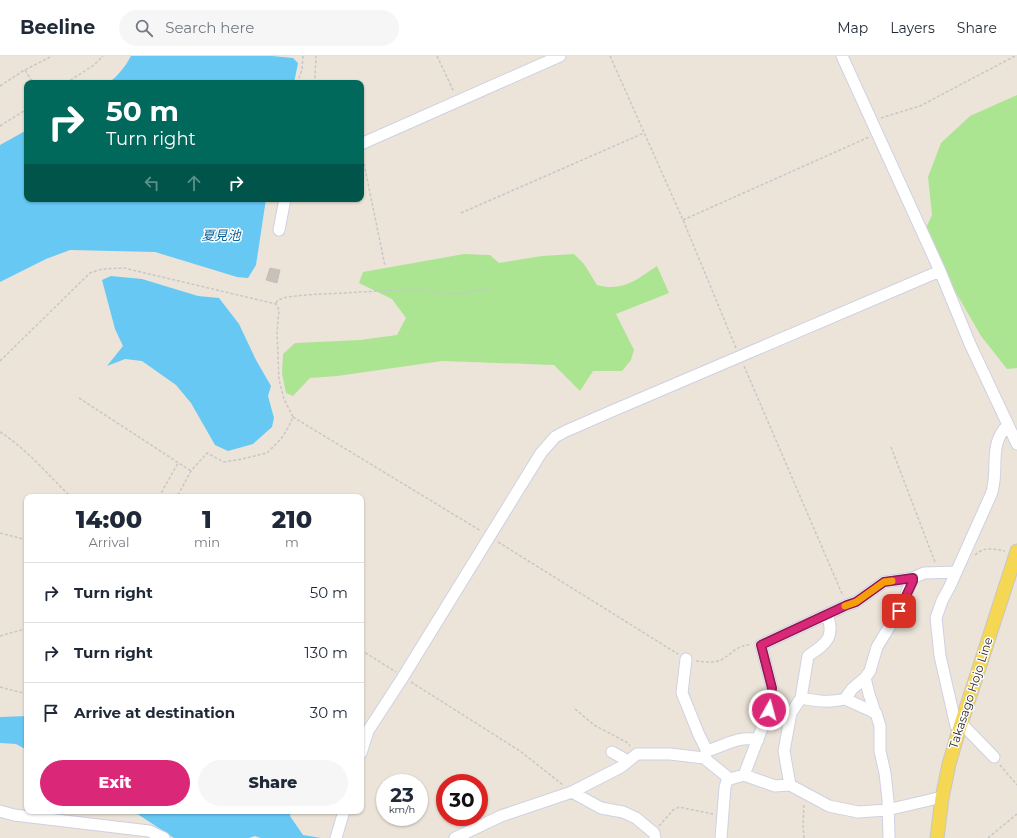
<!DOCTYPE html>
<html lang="en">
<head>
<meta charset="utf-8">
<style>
  body { margin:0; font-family:Montserrat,"Noto Sans JP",sans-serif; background:#f6f6f7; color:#1f2937; height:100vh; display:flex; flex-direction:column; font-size:15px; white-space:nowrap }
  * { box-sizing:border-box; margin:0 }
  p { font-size:13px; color:#747a83 }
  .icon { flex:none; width:22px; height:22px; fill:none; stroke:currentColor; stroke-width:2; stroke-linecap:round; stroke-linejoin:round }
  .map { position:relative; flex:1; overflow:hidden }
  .sheet { position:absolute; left:24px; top:438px; width:340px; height:320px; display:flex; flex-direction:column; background:#fff; border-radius:8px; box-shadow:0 1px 3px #0004 }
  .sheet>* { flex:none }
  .hud { position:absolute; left:24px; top:24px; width:340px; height:122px; border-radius:8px; box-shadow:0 1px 3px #0004; background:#00695c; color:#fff; overflow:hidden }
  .speed { position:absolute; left:376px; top:718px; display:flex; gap:8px; font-size:20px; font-weight:700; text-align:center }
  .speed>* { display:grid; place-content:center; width:52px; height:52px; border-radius:50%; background:#fff; box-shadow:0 1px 3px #0004; line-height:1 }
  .speed small { font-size:10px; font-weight:400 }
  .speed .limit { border:6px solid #d22; background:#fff; color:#111 }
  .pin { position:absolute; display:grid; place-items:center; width:34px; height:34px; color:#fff; margin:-17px; border-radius:8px; box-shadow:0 2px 6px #0006 }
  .me { position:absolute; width:44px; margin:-22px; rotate:7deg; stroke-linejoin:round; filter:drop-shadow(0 0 3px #0008) }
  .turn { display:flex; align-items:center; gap:14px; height:84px; padding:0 16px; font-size:18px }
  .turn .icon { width:52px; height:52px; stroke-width:2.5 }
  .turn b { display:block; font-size:28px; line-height:34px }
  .lanes { display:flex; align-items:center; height:38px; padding:0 16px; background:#0003; justify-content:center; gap:20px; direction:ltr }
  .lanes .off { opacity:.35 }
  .eta { display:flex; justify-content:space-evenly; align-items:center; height:68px; text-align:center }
  .eta b { font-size:24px; font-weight:800; line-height:28px }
  .cta { display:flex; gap:8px; margin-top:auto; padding:8px 16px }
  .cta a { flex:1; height:46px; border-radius:24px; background:#db2777; color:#fff; font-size:16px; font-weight:800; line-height:46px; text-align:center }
  .cta a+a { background:#f6f6f7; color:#1f2937 }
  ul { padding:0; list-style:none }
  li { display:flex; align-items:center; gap:12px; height:60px; padding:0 16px; border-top:1px solid #e0e1e3 }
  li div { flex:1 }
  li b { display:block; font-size:15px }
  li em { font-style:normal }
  header { display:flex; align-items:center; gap:24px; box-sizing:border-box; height:56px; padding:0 20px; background:#fff; border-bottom:1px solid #e0e1e3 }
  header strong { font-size:19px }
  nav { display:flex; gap:22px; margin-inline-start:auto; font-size:14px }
  .search { width:280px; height:36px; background:#f6f6f7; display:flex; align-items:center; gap:10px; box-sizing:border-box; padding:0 14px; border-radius:22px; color:#747a83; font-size:15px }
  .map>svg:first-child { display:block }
</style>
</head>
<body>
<header>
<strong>Beeline</strong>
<div class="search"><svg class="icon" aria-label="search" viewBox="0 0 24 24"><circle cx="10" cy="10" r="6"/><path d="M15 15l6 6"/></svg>Search here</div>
<nav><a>Map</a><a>Layers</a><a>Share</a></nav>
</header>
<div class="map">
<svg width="1017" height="782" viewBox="0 0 1017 782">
  <rect width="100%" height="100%" fill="#ece4d9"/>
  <path fill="#abe592" d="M1017,39V312L1007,313L981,280L955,235L925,174L932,159L928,121L941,87L970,60Z
    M464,198L490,199L499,207L542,200L574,198L584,208L597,229C623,236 636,224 657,210L669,237L616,258L634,294L631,304L622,315H593L580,335L554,309L442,305L337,320L310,322L293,340L286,337L282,318L283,298L295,287L360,284L397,279L406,262L392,243L359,227L363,216Z"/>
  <path fill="#66c8f3" d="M131,0H272L293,2L298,7L294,27H108C118,20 125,11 131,0Z
    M27,74V143H266L256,209L248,222L237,221L155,196L70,194L46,203L0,226V89Z
    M111,220L142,223L198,240L219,242L239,268L256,304L271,330L268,340L274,362L272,371L253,388L228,395L215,389L191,347L176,329L142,305L125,303L107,310L123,290L115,273L102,224Z
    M27,660V694L16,688L0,687V661Z
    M133,755H291L290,760L303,779L321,782H261L255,780L249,782H174Z"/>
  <path fill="#c7c1b9" stroke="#c7c0b3" d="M270,212L280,214L277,227L266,224Z"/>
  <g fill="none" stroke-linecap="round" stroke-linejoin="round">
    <defs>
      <path id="minor" d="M842,0L940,215L970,288L1017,388
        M361,88L560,0
        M279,174L285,143
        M686,603L682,637L699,679L707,695
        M801,642C816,645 830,647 845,643L852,633L865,622
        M845,643L876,657L880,670V695L885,717L888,744L889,782
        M873,656L874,653L869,638L865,622L870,615L877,591L899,555L913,522
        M961,667L994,701
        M959,674L956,670L940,600L936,562L942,545L950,530L989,443C991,439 993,435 993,431C998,409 989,387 1008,369
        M612,696L628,705
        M361,697L368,675L403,621L541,397L555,381L566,375L612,355L940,215
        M704,701L707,695C724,690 739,679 758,684
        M744,719L769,654L772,632L761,589L847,549L856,546L884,526L913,522L924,517L956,516
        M790,729L784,695L791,657L801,642L808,600C825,588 836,582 827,559
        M572,736L601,752L623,756L636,762L654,777L655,782
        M0,755L14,759L149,775L164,782
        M336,782L344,755
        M455,782L501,760L572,736L621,711L637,698H670L704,702L730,723L744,719L775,730L790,729L829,750L858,756L887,754L938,742H942
        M721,782L725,731L727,725L730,723"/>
      <path id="major" d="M937,782L942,742L949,708L959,674L1017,495"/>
    </defs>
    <use href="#minor" stroke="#ced1e2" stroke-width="13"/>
    <use href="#major" stroke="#c7c7c7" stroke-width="15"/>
    <path stroke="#c7c7c7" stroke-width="1.5" stroke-dasharray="3 2" stroke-linecap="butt" d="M437,0L454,36
      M610,0L683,164L736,292
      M25,14L33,27
      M66,27L94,9L103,0
      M297,27L302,14L303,0
      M313,27L315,22L316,0
      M0,30L23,15L52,0
      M881,62L920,50L1015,0
      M0,70L27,53
      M362,98L385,210
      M461,157L644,77
      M683,164L869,81
      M276,247L278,244L287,241L305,239L417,233L444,238L462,237L490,232
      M0,305L90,217L102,213L124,212L276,248L279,254L277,276L279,324L284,343L293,361L289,370L281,383L267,397L242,403L224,406L207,397L191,415L177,441
      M744,310L843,540
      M79,342L191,415
      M293,361L481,475
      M0,376C27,393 48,419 71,441
      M891,391L935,506
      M159,441L178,407
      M0,477L27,484
      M498,486L678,598
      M975,499C985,490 993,493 1005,495
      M0,580L25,573L27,570
      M361,594L396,616
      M696,605C704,606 714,607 721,604C732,598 738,588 751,589
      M411,626L520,695L563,729
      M0,631L27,638
      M575,653L594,669L628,687L630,690
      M1000,709L1017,729
      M659,770L673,754L679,751L713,758
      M804,782L803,770L804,748
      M988,782L1017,758"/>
    <use href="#minor" stroke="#fff" stroke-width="11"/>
    <use href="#major" stroke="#f6d753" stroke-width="13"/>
  </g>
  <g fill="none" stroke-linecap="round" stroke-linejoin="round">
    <defs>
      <path id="route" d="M769,654L772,632L761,589L847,549L856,546L884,526L913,522V525L899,555"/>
    </defs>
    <use href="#route" stroke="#8e194d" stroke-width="10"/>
    <use href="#route" stroke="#db2777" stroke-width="7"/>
    <path stroke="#f59e0b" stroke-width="7" d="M845,550L856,546L884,526L892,525"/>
  </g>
  <g text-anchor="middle" stroke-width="3" stroke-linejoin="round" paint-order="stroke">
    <g font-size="12" fill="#282828" stroke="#fff">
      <text transform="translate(971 637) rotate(-72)" y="4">Takasago Hojo Line</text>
    </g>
    <g font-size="13" font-style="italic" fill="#08639d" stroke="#fff">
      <text x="221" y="184">夏見池</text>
    </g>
  </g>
</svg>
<div class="speed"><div>23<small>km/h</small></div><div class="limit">30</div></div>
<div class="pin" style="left:899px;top:555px;background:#d93025"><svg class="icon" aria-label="arrive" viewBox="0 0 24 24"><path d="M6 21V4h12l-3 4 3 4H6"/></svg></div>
<svg class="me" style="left:769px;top:654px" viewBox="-20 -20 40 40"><circle r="17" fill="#db2777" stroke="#fff" stroke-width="3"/><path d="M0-11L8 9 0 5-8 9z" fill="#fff"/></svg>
<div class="hud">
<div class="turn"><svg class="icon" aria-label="right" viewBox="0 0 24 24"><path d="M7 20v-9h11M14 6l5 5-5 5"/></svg><div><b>50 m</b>Turn right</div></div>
<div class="lanes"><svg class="icon off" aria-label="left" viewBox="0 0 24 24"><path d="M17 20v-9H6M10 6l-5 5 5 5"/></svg><svg class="icon off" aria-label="ahead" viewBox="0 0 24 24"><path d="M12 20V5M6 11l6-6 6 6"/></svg><svg class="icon" aria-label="right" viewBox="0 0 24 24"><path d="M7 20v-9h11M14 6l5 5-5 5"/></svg></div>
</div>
<section class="sheet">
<div class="eta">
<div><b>14:00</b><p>Arrival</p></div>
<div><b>1</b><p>min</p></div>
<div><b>210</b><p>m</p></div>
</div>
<ul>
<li><svg class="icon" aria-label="right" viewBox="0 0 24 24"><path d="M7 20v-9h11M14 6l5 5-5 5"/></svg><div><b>Turn right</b></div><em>50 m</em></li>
<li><svg class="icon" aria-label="right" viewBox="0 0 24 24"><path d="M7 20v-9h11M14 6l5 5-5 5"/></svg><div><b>Turn right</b></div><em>130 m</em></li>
<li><svg class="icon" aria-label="arrive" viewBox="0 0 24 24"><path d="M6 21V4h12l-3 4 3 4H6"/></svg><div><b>Arrive at destination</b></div><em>30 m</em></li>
</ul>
<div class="cta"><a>Exit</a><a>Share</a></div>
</section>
</div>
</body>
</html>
